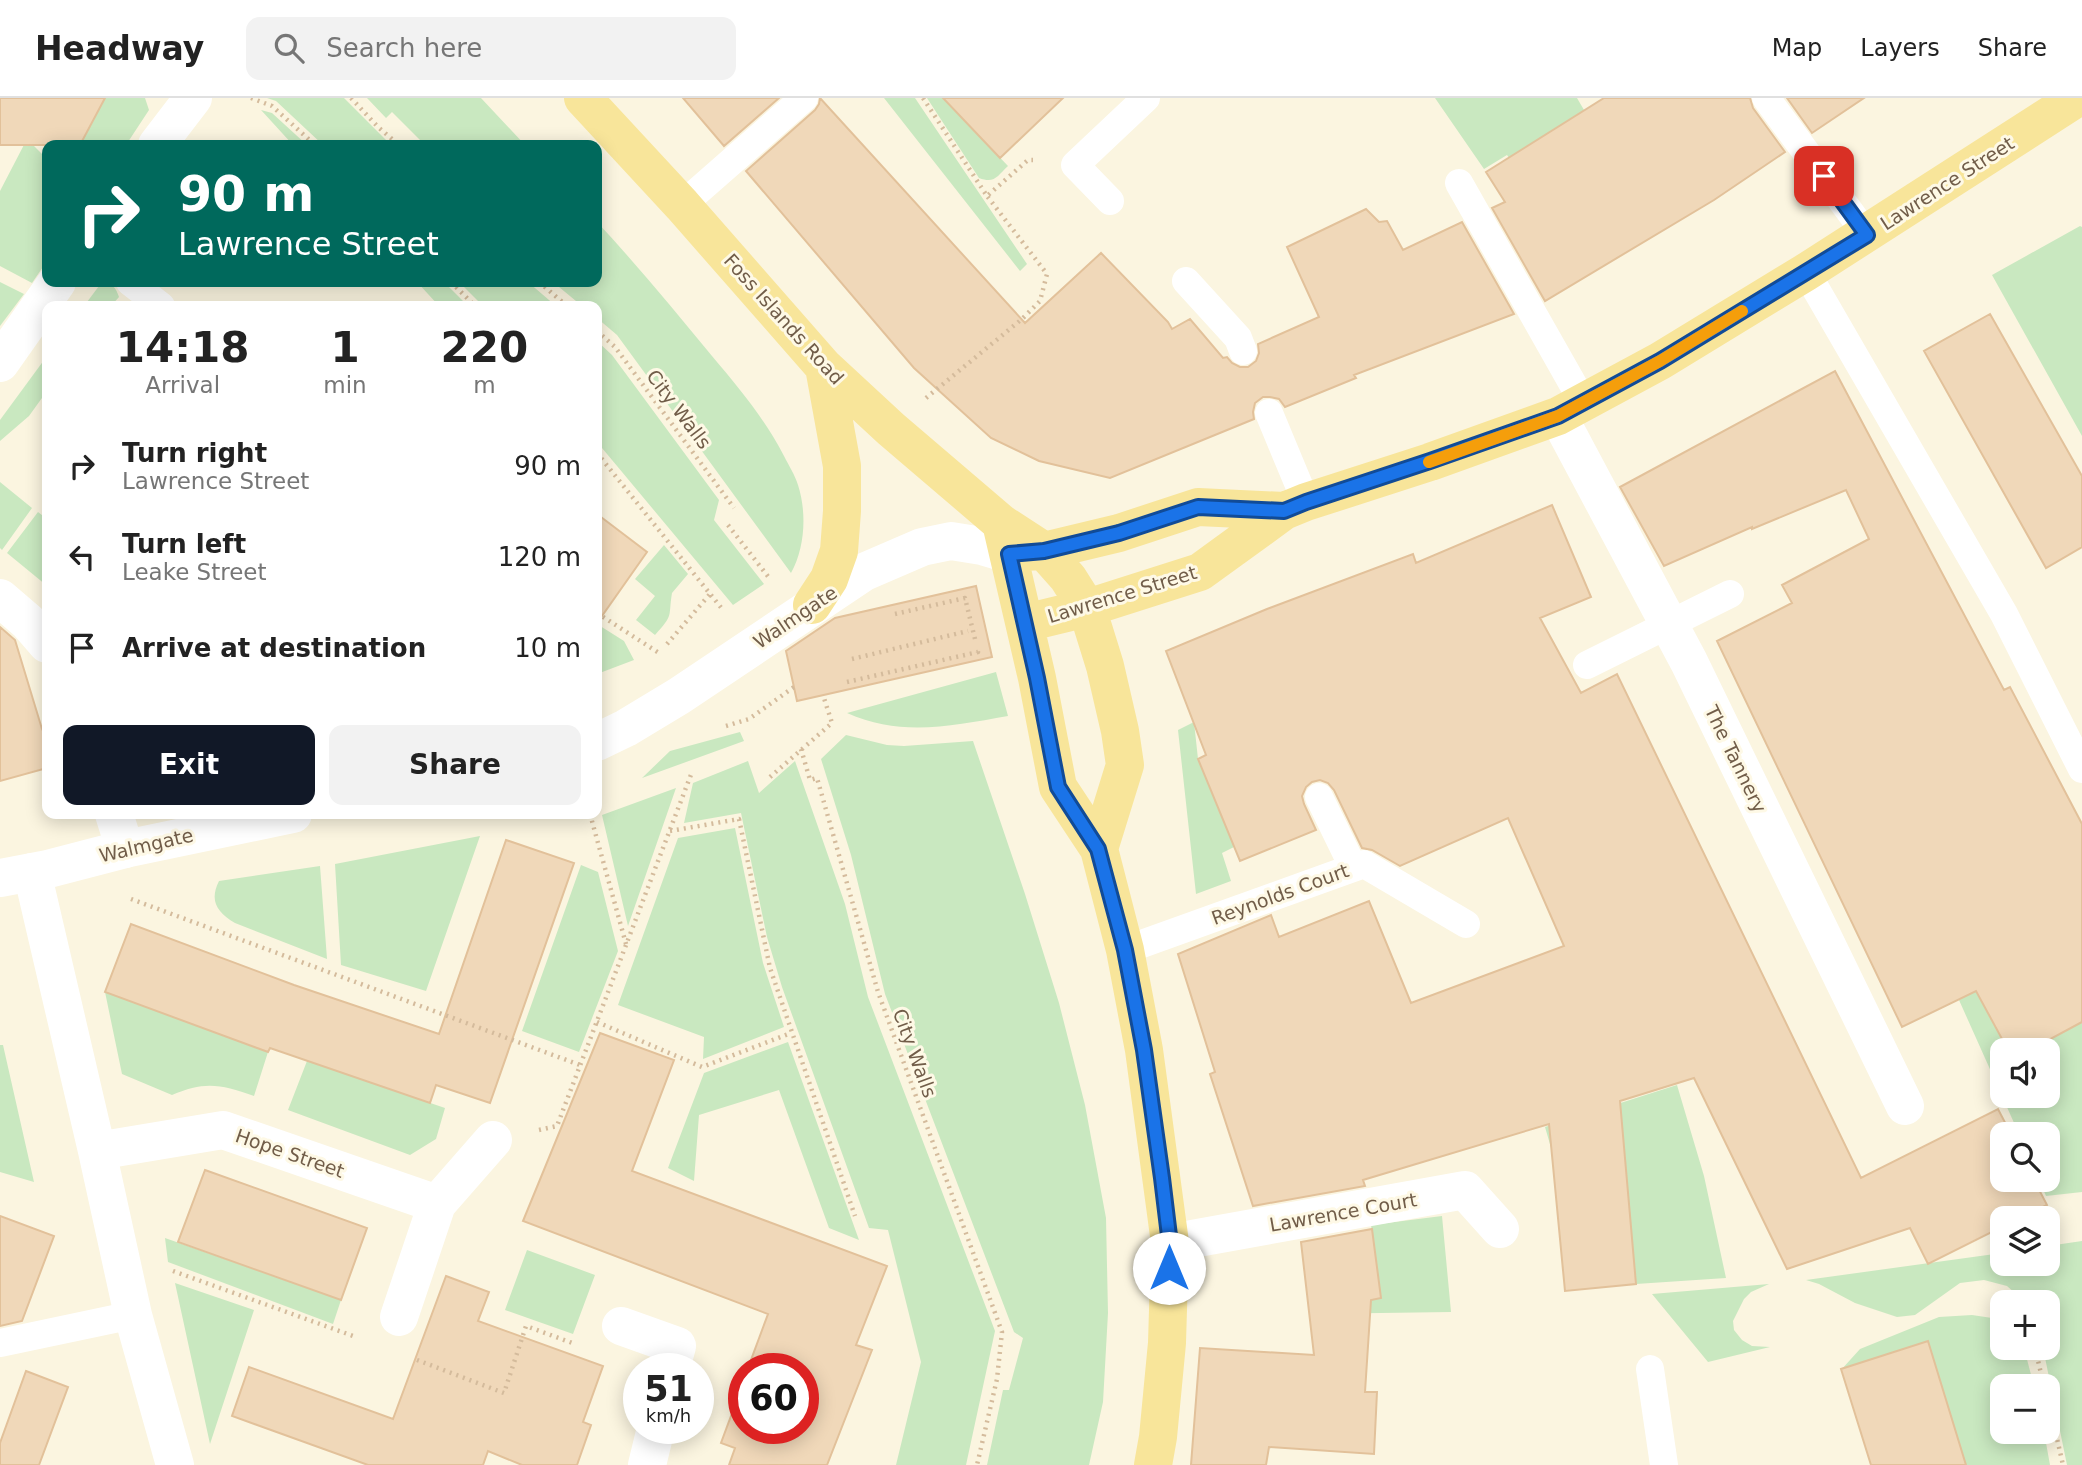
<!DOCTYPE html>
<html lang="en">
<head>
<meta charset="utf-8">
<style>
  body { margin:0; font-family:"DejaVu Sans",sans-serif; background:#f2f2f2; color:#222; height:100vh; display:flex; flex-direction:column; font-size:26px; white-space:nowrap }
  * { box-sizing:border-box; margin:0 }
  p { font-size:23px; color:#767676 }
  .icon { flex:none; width:38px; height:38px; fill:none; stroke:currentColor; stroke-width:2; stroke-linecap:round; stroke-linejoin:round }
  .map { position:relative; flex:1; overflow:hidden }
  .sheet { position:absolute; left:42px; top:203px; width:560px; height:518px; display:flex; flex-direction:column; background:#fff; border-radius:14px; box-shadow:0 4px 18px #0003 }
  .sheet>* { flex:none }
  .guide { position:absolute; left:42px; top:42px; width:560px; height:147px; border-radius:14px; box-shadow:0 4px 18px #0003; background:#00695c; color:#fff; overflow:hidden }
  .buttons { position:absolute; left:1990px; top:940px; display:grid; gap:14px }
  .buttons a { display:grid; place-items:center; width:70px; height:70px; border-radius:14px; background:#fff; box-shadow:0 4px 18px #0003; font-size:35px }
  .speed { position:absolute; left:623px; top:1255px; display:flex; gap:14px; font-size:35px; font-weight:700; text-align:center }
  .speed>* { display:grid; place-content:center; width:91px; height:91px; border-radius:50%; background:#fff; box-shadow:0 4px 18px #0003; line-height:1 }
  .speed small { font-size:18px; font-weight:400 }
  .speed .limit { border:10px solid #d22; background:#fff; color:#111 }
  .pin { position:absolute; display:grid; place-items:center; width:60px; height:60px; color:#fff; margin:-30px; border-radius:14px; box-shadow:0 4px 10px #0006 }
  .me { position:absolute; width:77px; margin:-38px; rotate:0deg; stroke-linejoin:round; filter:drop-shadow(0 0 5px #0008) }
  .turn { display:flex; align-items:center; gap:24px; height:147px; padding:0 21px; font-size:32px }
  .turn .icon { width:91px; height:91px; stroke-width:2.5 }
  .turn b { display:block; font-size:49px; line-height:60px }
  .eta { display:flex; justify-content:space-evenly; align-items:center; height:119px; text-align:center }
  .eta b { font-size:42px; font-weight:700; line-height:49px }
  .button { display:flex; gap:14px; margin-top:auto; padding:14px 21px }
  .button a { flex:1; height:80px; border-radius:14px; background:#111827; color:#fff; font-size:28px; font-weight:700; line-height:80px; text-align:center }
  .button a+a { background:#f2f2f2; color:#222 }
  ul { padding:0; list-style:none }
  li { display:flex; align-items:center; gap:21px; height:91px; padding:0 21px }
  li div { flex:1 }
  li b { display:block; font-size:26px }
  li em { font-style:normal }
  header { display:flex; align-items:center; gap:42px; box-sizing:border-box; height:98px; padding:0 35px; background:#fff; border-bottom:2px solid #e0e0e0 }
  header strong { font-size:33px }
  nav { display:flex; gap:38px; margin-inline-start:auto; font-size:24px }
  .search { width:490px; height:63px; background:#f2f2f2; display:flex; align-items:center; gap:18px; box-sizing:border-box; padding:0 24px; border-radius:14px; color:#767676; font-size:26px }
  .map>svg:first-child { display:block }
</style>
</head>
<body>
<header>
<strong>Headway</strong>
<div class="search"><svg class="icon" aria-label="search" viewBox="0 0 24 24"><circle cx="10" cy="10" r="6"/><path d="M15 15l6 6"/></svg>Search here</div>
<nav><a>Map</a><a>Layers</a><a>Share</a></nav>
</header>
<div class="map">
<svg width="2082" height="1367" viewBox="0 0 2082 1367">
  <rect width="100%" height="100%" fill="#fbf5e0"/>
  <path fill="#c9e8c0" d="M103,0H145L149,12L126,47H47V49L31,33Z
    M267,0H344L391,47H323L276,3Z
    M367,0H481L525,47H418L421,43L392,14L386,20Z
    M884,0H915L1027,166L1020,173Z
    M927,0H943L1008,68C997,78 995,86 979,80Z
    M1435,0H1577L1584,12L1557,30L1540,106L1507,57L1484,71Z
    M261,12L272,15L307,47H293Z
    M27,41L47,61V163L32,185L0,168V93Z
    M597,124C637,167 675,213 712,258C739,290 765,321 784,358C789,368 795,377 798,387C807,415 805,450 791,475L617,237L597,220V208H582L553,184H597Z
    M2080,128L2082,129V338L1992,177Z
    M0,184L24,196L0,228Z
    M102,184C112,184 116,190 119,199L111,208H84Z
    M417,184H444L464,204L460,208H439Z
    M459,184H528L556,208H483Z
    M597,243L612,257L719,402L714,422L764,486L733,507L597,344Z
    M47,258V293L29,318L0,343V322Z
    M0,384L32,410L2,452L0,450Z
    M38,414L47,421V485L46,487L7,455Z
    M664,447L688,476L672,495C668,520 674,516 655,537L636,522L655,498L635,481Z
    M597,526L624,543L634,562L597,576Z
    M996,574L1008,618C951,628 901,639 847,615Z
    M1194,624L1198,661L1234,749L1222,755L1231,783L1196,796L1178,632Z
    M740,634L744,643L642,680L670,653Z
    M846,637L887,647L904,648L973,643L1025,796L1059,905L1085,1007L1106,1120L1108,1215L1103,1304L1089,1367H987L1003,1292H1009L1023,1240L1014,1234L885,896L851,757L821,661Z
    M748,663L759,695L795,663L845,806L868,899L995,1233L966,1367H896L921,1264L888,1132L869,1130L782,889L767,839L741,715L684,725L693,685Z
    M676,690L628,828L602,717Z
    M735,730L763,865L784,929L703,961L704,939L618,907L678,740Z
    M480,738L426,893L341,867L335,766Z
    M581,767L598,774L618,853L579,954L522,933Z
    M320,768L327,861L235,825C217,814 209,803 219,783Z
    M1975,892L2008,952H2002V998H2048V952H2030L2082,924V1094L2046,1098L2039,1082H2048V1036H2019L1959,902Z
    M105,894L268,954L254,998C221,986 204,983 172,997L122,976Z
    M788,944L859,1142L829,1130L779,992L699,1017L694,1083L668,1070L704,975Z
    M0,947H3L34,1084L0,1074Z
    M307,963L445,1010L436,1041L410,1057L288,1012Z
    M1677,987L1704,1078L1726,1180L1636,1186L1624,1046L1552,1053L1545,1029Z
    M1442,1118L1451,1214L1311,1216L1308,1209L1380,1200L1371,1127Z
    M165,1140L341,1202L333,1226L168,1164Z
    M2082,1143V1367H2067L2043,1250H2048V1204H2025L2007,1188L1984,1182L1960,1185L1915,1217L1897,1219L1855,1205L1819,1186L1806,1182L2002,1155V1166H2048V1148Z
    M527,1152L595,1177L573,1236L505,1212Z
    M175,1185L254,1212L210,1346Z
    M1769,1186L1751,1194L1744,1201L1733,1223L1734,1232L1742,1242L1752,1248L1770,1249L1708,1264L1652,1196Z
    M1972,1217L1992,1220L2002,1227V1250H2024L2034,1288H2002V1334H2044L2050,1367H1966L1927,1244L1841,1272L1860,1251L1939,1219Z"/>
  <path fill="#f0d8b9" stroke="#e2c19a" stroke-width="2" d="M0,0H105L80,47H0Z
    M683,0H779L724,48Z
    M820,0L1025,225L1101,155L1168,224L1172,231L1190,221L1223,260L1227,259L1232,265L1240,269H1248L1256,263L1259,255L1258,246L1319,219L1287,149L1366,111L1379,124L1387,123L1403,152L1462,124L1514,216L1354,277L1356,280L1285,309L1279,301L1270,299H1263L1255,305L1253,314L1254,321L1110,380L1039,363L991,340L914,270L746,73L815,12L819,6Z
    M943,0H1063L1000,60Z
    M1604,0H1750L1753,10L1785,54L1714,102L1545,203L1492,110L1505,104L1486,74Z
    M1787,0H1864L1812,35Z
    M1990,216L2082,378V449L2046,470L1924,253Z
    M1835,273L2004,592L2010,589L2082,726V924L2030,952H2008L1976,893L1902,929L1717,543L1792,505L1782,487L1869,441L1846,392L1752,431V429L1664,468L1620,389Z
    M1552,407L1591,499L1540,520L1581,595L1617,576L1861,1080L1998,1011L2011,1036H2002V1082H2034L2047,1107L2020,1120H2002V1129L1928,1166L1910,1130L1787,1171L1694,980L1620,1003L1636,1186L1565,1193L1549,1026L1363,1082L1365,1088L1253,1108L1210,976L1215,974L1178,856L1271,817L1279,839L1369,803L1411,905L1564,848L1508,720L1400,768L1372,752L1362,750L1334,692L1328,685L1320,682L1312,684L1306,689L1302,698L1304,706L1316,732L1240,763L1198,661L1206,657L1166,553L1267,511L1413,456L1416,465Z
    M597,416L647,454L597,525Z
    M976,488L992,559L797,603L786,553L835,520Z
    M0,529L15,542L42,631L47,641V670L0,683Z
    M506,742L574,765L490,1005L436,987L430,1005L270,950L268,954L105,894L131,826L294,887L439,936Z
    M600,935L674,962L632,1073L887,1168L856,1247L872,1252L827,1367H729L735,1350L721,1345L744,1283V1330H803V1270H748L768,1216L523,1123Z
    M205,1072L367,1130L341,1202L178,1144Z
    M0,1118L54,1138L22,1223L0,1228Z
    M1372,1131L1381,1200L1371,1202L1365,1294H1377L1374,1356L1269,1349L1266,1367H1191L1200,1250L1314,1257L1301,1144Z
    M446,1178L489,1194L478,1223L603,1268L583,1324L591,1327L577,1367H522L488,1353L483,1367H368L232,1318L249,1269L393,1321Z
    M1928,1243L1966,1367H1871L1841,1271Z
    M26,1273L68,1289L39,1367H0V1345Z"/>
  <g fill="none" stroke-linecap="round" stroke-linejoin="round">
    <path stroke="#d4bb9c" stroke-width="4.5" stroke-dasharray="2 5" stroke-linecap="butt" d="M251,0L272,8L315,47
      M351,0L378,29L399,47
      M923,0L987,98L1028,62H1033
      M451,184L475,208
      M539,184L567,208
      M597,233L615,249L734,410
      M926,300L1022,221L1040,203L1047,176L987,98
      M597,355L723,512
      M728,427L770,481
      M597,515L659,555
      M895,516L965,500L975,541
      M667,546L710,496
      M852,561L968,533
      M847,584L978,554L977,549
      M726,628L749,621L794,589
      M801,651L810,682L817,680L878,894L1002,1234L997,1281L977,1367
      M770,679L832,625L823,597
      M590,716L626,846
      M670,733L739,721L770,870L855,1118
      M131,801L580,967
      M597,924L702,969L791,935
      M539,1032L557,1028L692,674
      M173,1173L356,1239
      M2035,1250L2044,1288
      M417,1262L504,1295L526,1228L575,1246
      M2048,1301L2063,1367"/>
    <path stroke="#fff" stroke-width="28" d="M1766,0L1867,137
      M1459,85L1583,304
      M1110,103L1075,67L1146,0
      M682,107L804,0
      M1806,174L2004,516L2082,671
      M1186,183L1238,240L1243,253
      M130,184L161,208
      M1269,315L1306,404
      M1587,567L1730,496
      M1319,699L1353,769
      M1125,852L1364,766L1466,826
      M0,1245L133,1217
      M1650,1271L1664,1367"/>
    <path stroke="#fff" stroke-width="38" d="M157,47L193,0
      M0,265L57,184
      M1558,318L1689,564L1905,1008
      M0,500L28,524L47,546
      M114,716L125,751
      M32,774L97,1053L133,1217L175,1367
      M97,1053L223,1032L437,1106L493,1042
      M1170,1145L1465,1092L1500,1131
      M399,1219L437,1106
      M621,1228L677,1248L671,1270
      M647,1367L656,1330"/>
    <path stroke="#fff" stroke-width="38" d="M597,644L626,630L679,598L864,474L922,449L951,443L982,448L1009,456
      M0,780L48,771L125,751L293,716"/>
    <path stroke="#f8e59a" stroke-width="38" d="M583,0L682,107L824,269L891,331L1001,425L1044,453L1068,480L1087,510L1105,568L1120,633L1125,667L1099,751
      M1001,425L1037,580L1058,689L1099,751L1125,852L1144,952L1170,1145L1167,1245L1158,1339L1153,1367
      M1023,454L1044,453L1119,435L1198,409L1284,413
      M812,507L829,481L839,453L842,413V368L824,269
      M1025,525L1087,510L1200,474L1284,413L1306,404L1430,364L1558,318L1660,263L1806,174L2077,0"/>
  </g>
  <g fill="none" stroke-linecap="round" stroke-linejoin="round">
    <defs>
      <path id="route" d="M1169,1170L1170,1146L1162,1080L1144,952L1125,852L1098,751L1058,689L1037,580L1009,456L1044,453L1119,435L1198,409L1284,413L1306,404L1430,363L1558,318L1660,263L1867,137L1824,78"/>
    </defs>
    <use href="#route" stroke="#114b97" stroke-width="18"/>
    <use href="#route" stroke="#1a73e8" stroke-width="12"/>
    <path stroke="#f59e0b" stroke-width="12" d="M1429,364L1558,318L1660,263L1742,213"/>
  </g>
  <g text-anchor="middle" stroke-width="6" stroke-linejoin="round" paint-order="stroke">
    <g font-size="19" fill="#715d49" stroke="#fef9e6">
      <text transform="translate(1947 85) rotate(-33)" y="7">Lawrence Street</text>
      <text transform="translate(784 221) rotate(48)" y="7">Foss Islands Road</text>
      <text transform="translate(679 311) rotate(53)" y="7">City Walls</text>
      <text transform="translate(1122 496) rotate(-17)" y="7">Lawrence Street</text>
      <text transform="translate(795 519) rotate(-34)" y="7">Walmgate</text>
      <text transform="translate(1736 661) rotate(64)" y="7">The Tannery</text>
      <text transform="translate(146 747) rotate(-13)" y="7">Walmgate</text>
      <text transform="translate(1280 796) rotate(-20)" y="7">Reynolds Court</text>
      <text transform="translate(915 955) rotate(70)" y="7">City Walls</text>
      <text transform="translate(290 1055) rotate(19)" y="7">Hope Street</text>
      <text transform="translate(1343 1114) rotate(-10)" y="7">Lawrence Court</text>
    </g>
  </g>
</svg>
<div class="buttons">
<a><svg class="icon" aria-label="sound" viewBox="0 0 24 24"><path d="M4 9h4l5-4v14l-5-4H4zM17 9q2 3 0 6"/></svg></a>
<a><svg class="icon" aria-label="search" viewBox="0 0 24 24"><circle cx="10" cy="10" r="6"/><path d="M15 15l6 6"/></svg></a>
<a><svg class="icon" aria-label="layers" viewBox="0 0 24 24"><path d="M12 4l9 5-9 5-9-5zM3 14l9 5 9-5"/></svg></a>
<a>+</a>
<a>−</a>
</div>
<div class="speed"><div>51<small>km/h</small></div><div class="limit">60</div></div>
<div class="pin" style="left:1824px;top:78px;background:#d93025"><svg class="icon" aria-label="arrive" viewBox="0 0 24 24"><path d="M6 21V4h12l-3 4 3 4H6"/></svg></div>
<svg class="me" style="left:1169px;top:1170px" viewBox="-20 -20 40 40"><circle r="19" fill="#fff"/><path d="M0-13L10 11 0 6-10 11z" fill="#1a73e8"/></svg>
<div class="guide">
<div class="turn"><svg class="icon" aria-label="right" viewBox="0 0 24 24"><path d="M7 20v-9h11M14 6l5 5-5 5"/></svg><div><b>90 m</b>Lawrence Street</div></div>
</div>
<section class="sheet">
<div class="eta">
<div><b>14:18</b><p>Arrival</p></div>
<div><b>1</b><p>min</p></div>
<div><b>220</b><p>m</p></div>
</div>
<ul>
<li><svg class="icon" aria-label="right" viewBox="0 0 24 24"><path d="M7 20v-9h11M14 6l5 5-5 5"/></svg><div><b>Turn right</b><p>Lawrence Street</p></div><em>90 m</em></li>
<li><svg class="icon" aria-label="left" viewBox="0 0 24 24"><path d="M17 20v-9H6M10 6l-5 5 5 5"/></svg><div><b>Turn left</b><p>Leake Street</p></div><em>120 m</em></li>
<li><svg class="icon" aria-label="arrive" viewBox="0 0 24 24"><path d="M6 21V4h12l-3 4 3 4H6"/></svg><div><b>Arrive at destination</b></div><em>10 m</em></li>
</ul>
<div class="button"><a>Exit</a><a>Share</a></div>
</section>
</div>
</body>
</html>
